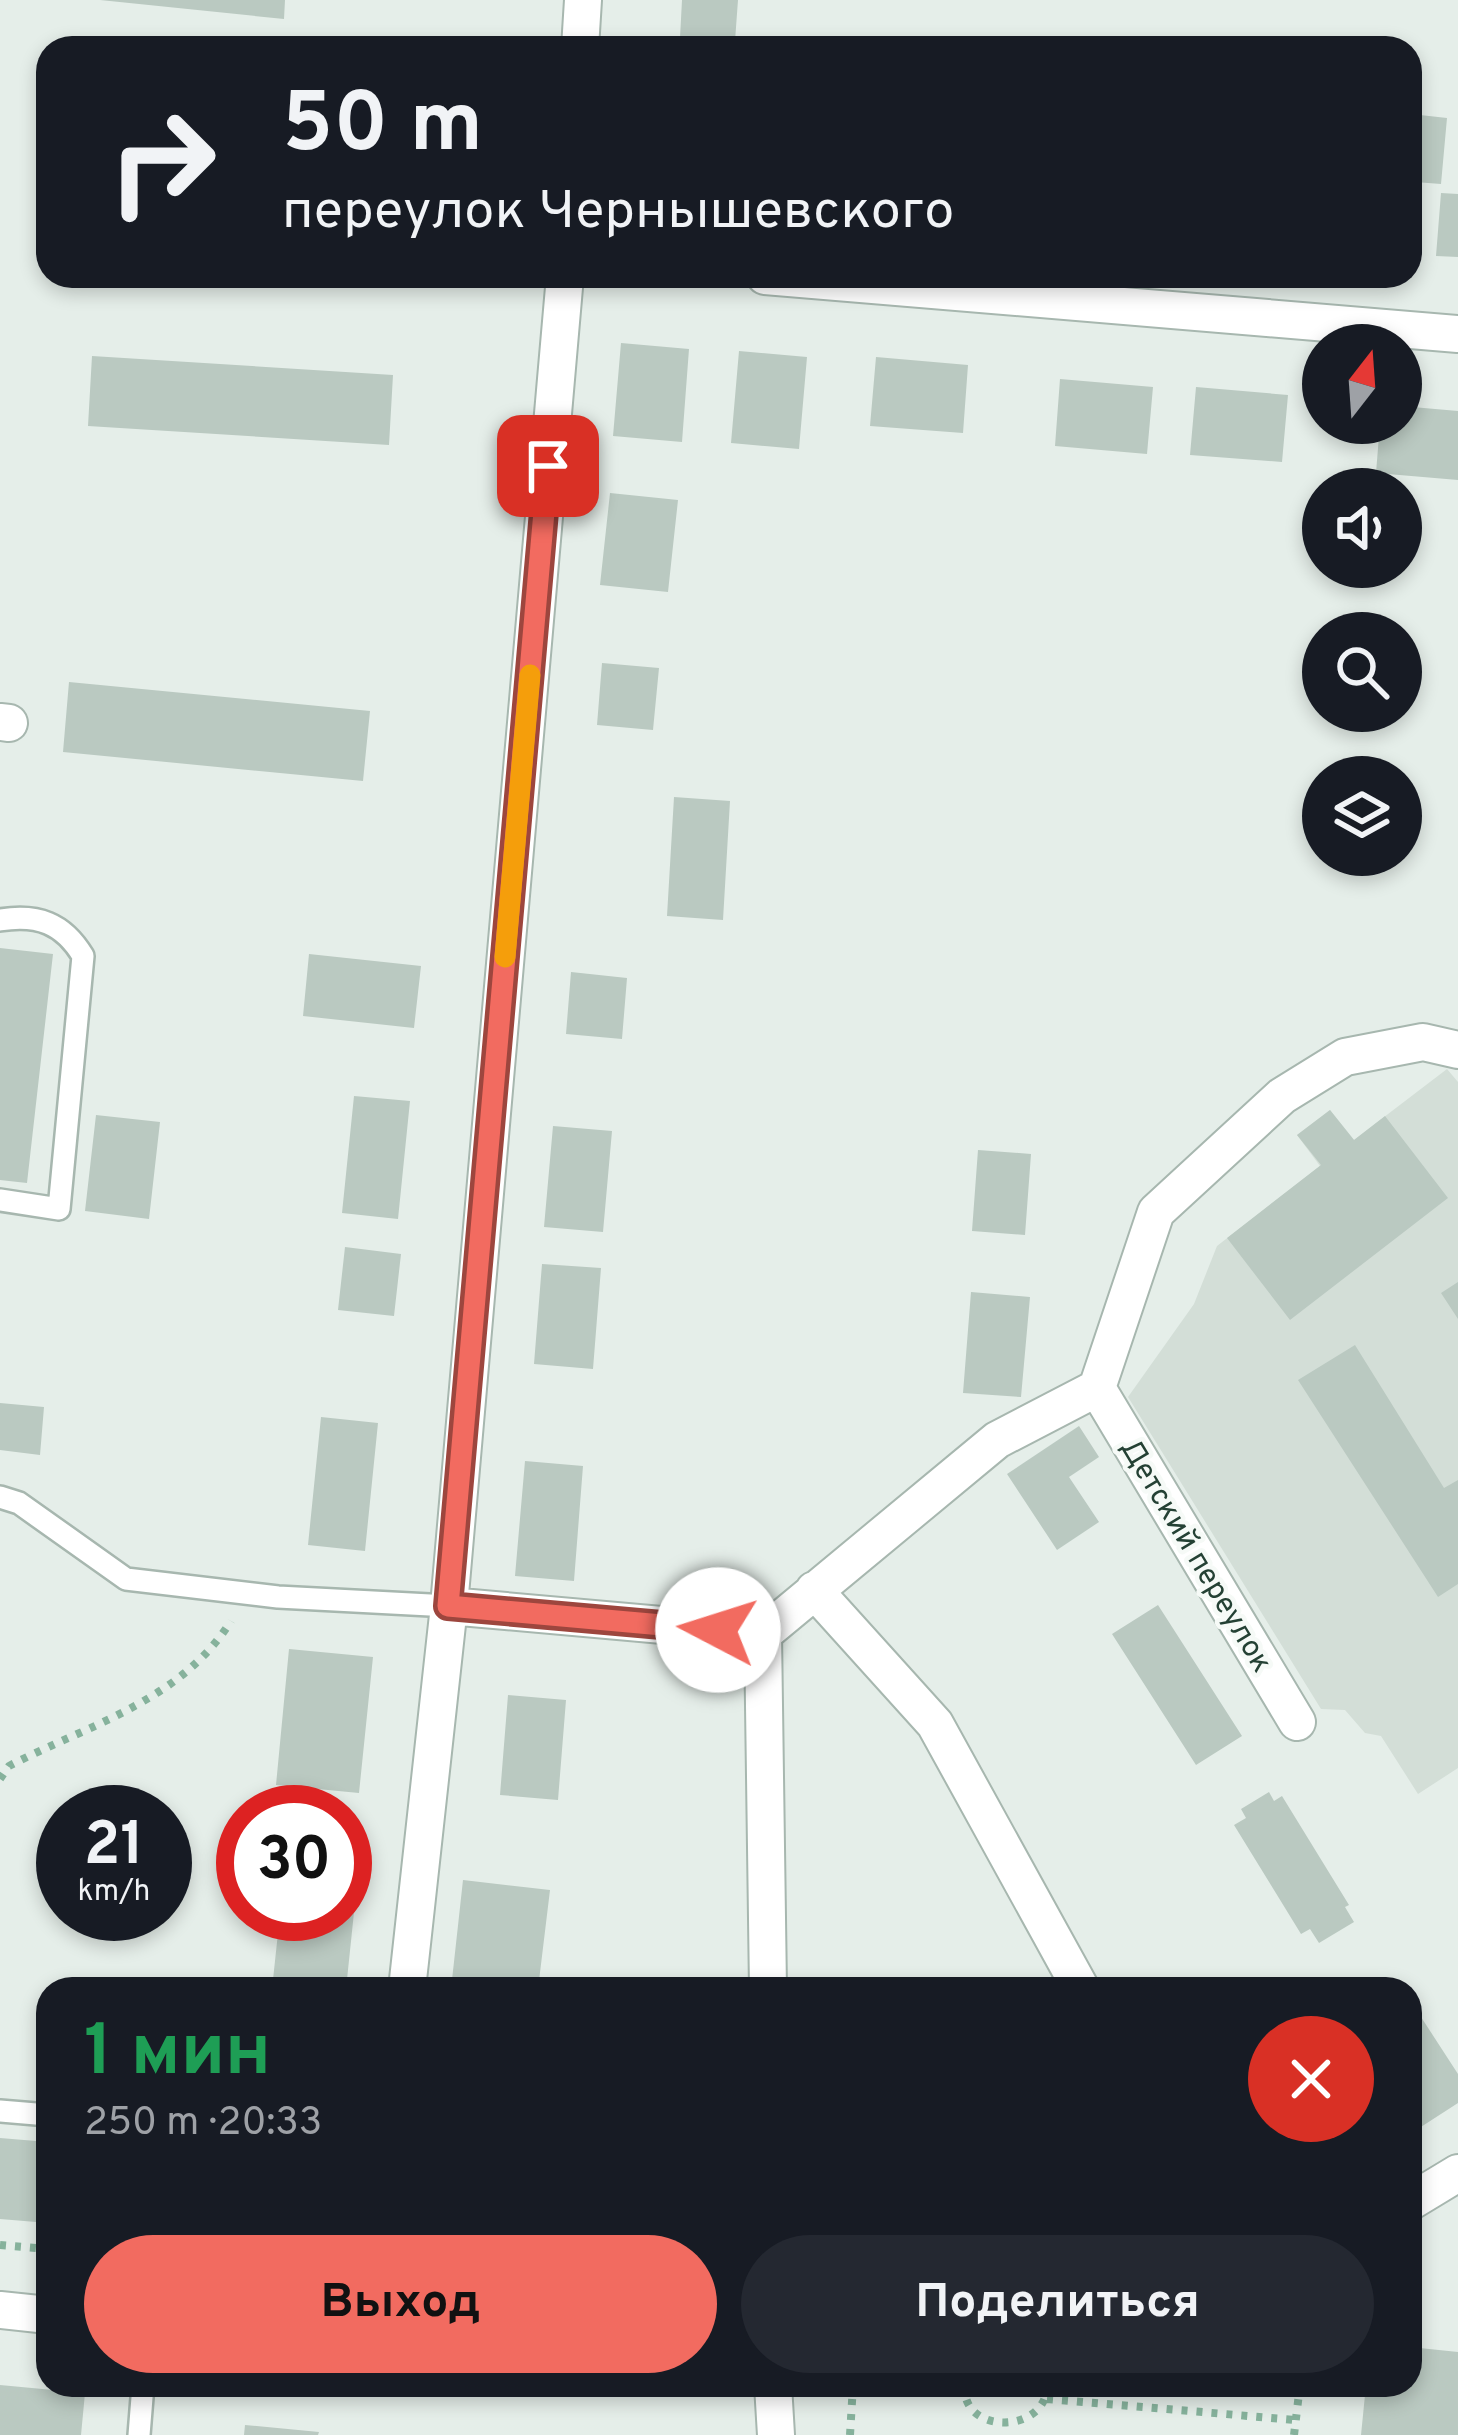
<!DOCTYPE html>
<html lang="ru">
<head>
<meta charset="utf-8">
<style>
  body { margin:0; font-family:Overpass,sans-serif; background:#242831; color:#f1f3f6; height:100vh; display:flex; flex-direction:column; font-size:45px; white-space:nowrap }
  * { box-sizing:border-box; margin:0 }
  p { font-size:39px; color:#9ea1a6 }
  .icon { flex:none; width:66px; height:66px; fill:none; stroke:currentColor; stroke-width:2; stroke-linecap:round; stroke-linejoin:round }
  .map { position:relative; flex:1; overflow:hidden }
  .panel { position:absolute; left:36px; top:1977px; width:1386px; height:420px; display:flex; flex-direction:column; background:#171b24; border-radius:36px; box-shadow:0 6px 18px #0003 }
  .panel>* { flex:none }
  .guide { position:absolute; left:36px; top:36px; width:1386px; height:252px; border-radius:36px; box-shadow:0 6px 18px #0003; background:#171b24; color:#f1f3f6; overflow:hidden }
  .needle { width:78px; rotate:17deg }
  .tools { position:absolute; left:1302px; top:324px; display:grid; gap:24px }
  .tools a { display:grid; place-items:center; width:120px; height:120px; border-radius:50%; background:#171b24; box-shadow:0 6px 18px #0003; font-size:60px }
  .speed { position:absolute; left:36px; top:1785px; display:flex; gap:24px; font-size:60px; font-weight:700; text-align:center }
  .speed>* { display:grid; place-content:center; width:156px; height:156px; border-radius:50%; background:#171b24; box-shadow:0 6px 18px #0003; line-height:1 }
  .speed small { font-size:30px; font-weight:400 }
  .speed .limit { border:18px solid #d22; background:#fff; color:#111 }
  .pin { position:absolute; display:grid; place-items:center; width:102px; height:102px; color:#fff; margin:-51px; border-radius:24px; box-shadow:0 6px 18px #0006 }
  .me { position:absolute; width:132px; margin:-66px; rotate:275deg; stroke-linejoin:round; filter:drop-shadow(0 0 9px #0008) }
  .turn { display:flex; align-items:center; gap:42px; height:252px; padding:0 48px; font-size:54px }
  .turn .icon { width:156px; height:156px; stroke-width:2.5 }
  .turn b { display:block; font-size:84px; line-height:102px }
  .round { display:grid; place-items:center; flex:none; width:126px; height:126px; border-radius:63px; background:#242831 }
  .summary { display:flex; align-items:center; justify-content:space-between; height:204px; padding:0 48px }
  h1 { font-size:72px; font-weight:700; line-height:90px; color:#1e9e55 }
  .action { display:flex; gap:24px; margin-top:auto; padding:24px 48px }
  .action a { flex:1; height:138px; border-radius:72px; background:#f26b60; color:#111; font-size:48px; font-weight:700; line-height:138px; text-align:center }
  .action a+a { background:#242831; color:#f1f3f6 }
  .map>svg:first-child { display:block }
</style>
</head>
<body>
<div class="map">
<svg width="1458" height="2435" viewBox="0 0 1458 2435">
  <rect width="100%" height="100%" fill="#e5eee9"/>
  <path fill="#d3ded7" d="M1447,1069L1458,1082V1768L1418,1794L1381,1736L1365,1733L1345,1710L1321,1709L1128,1397L1194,1304L1217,1246L1320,1166L1297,1135L1330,1110L1354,1140Z"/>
  <path fill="#bac9c1" d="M100,0H285L284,19Z
    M682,0H738L735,41L680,38Z
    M1420,115L1447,118L1441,184L1415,182Z
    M1441,193L1458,194V257L1436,256Z
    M621,343L689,349L682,442L613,436Z
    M739,351L807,357L799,449L731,443Z
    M92,356L393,375L389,445L88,426Z
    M876,357L968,365L963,433L870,426Z
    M1060,379L1153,387L1147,454L1055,446Z
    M1196,387L1288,395L1282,462L1190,455Z
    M1401,406L1458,411V480L1376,473L1380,423H1401Z
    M610,493L678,500L668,592L600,585Z
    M602,663L659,668L653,730L597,725Z
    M69,682L370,711L363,781L63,752Z
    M674,797L730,801L723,920L667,916Z
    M0,948L53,954L27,1183L0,1180Z
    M309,954L421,966L414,1028L303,1016Z
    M571,972L627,978L622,1039L566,1034Z
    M354,1096L410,1101L398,1219L342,1213Z
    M1330,1110L1354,1140L1385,1116L1448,1198L1290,1320L1227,1238L1321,1165L1297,1135Z
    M96,1115L160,1122L149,1219L85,1211Z
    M553,1126L612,1131L603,1232L544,1227Z
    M978,1150L1031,1154L1025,1235L972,1231Z
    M345,1247L401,1254L394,1316L338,1310Z
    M542,1264L601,1268L593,1369L534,1364Z
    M1458,1282V1319L1441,1293Z
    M971,1292L1030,1297L1021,1397L963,1393Z
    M1355,1345L1444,1488L1458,1480V1584L1438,1597L1298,1380Z
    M0,1403L44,1407L40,1455L0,1450Z
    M321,1417L378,1423L365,1551L308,1545Z
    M1079,1426L1099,1457L1069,1477L1099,1522L1057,1550L1007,1474Z
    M525,1461L583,1466L574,1581L515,1576Z
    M1158,1605L1242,1736L1196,1765L1112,1634Z
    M289,1649L373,1657L359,1793L276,1785Z
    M508,1695L566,1700L558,1800L500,1795Z
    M1269,1792L1274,1801L1282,1796L1349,1905L1345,1907L1354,1922L1319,1943L1310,1929L1301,1934L1234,1825L1246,1818L1241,1809Z
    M345,1873L358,1874L346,1989H272L280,1914H345Z
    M463,1880L550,1890L538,1989H451Z
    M1421,2017L1458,2074V2103L1410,2134V2024Z
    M0,2138L48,2142V2223L0,2219Z
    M1410,2347L1458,2352V2435H1361L1366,2385H1410Z
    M0,2385L85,2393L81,2435H0Z
    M245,2425L319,2432L318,2435H244Z"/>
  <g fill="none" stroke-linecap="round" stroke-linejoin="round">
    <defs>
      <path id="service" d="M0,920C38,914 63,923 83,956L59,1209L0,1200
        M0,1497L19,1503L126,1579L278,1597L449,1606
        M0,2111L48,2115
        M139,2435L143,2385"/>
      <path id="minor" d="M580,48L583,0
        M765,276L1458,334
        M0,722L9,723
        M1097,1388L1297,1722
        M814,1590L935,1724L1081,1989
        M449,1606L763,1634L997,1440L1097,1388L1156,1212L1282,1096L1345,1057L1423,1042L1458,1050
        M763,1634L768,1989
        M407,1989L449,1606L565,276
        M1410,2202L1458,2173
        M0,2310L48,2315
        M773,2385L776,2435"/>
    </defs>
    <use href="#service" stroke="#a7b7af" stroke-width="26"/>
    <use href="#minor" stroke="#a7b7af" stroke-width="40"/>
    <path stroke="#86b29c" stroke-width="8" stroke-dasharray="6 9" stroke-linecap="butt" d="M0,1779L9,1766C88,1725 181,1701 231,1621
      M0,2245L48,2249
      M890,2385L964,2392
      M965,2385C960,2435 1047,2435 1047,2385
      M1047,2399L1296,2420
      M850,2435L853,2385
      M1294,2435L1300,2385"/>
    <use href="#service" stroke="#fff" stroke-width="21"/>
    <use href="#minor" stroke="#fff" stroke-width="36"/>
  </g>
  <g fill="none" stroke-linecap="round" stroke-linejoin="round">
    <defs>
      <path id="route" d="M548,466L448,1606L718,1630"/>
    </defs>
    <use href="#route" stroke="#9d463e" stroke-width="30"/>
    <use href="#route" stroke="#f26b60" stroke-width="21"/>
    <path stroke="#f59e0b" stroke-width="21" d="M505,957L530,675"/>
  </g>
  <g text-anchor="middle" stroke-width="9" stroke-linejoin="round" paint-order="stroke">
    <g font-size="30" fill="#244134" stroke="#f6faf7">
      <text transform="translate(1197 1555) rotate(59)" y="10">Детский переулок</text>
    </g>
  </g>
</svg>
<div class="tools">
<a><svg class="needle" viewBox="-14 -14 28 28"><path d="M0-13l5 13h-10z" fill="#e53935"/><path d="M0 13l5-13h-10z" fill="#9ea1a6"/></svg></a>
<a><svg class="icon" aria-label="sound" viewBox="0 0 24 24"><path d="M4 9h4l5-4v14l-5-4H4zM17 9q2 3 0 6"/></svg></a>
<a><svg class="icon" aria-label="search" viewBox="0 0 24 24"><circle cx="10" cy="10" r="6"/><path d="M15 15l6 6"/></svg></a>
<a><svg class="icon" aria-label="layers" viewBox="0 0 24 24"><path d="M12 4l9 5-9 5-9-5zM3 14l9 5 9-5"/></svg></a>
</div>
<div class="speed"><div>21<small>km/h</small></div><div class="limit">30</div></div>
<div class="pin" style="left:548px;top:466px;background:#d93025"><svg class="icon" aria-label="arrive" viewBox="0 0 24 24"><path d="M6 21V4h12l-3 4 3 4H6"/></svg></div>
<svg class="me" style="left:718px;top:1630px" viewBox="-20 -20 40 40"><circle r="19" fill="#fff"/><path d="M0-13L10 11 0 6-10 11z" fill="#f26b60"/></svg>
<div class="guide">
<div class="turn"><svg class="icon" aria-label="right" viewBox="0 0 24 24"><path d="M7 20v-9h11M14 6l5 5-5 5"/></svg><div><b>50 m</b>переулок Чернышевского</div></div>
</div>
<section class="panel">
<div class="summary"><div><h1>1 мин</h1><p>250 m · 20:33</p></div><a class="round" style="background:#d93025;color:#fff"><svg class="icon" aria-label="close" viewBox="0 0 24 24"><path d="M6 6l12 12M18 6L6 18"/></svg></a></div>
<div class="action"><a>Выход</a><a>Поделиться</a></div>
</section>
</div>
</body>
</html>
